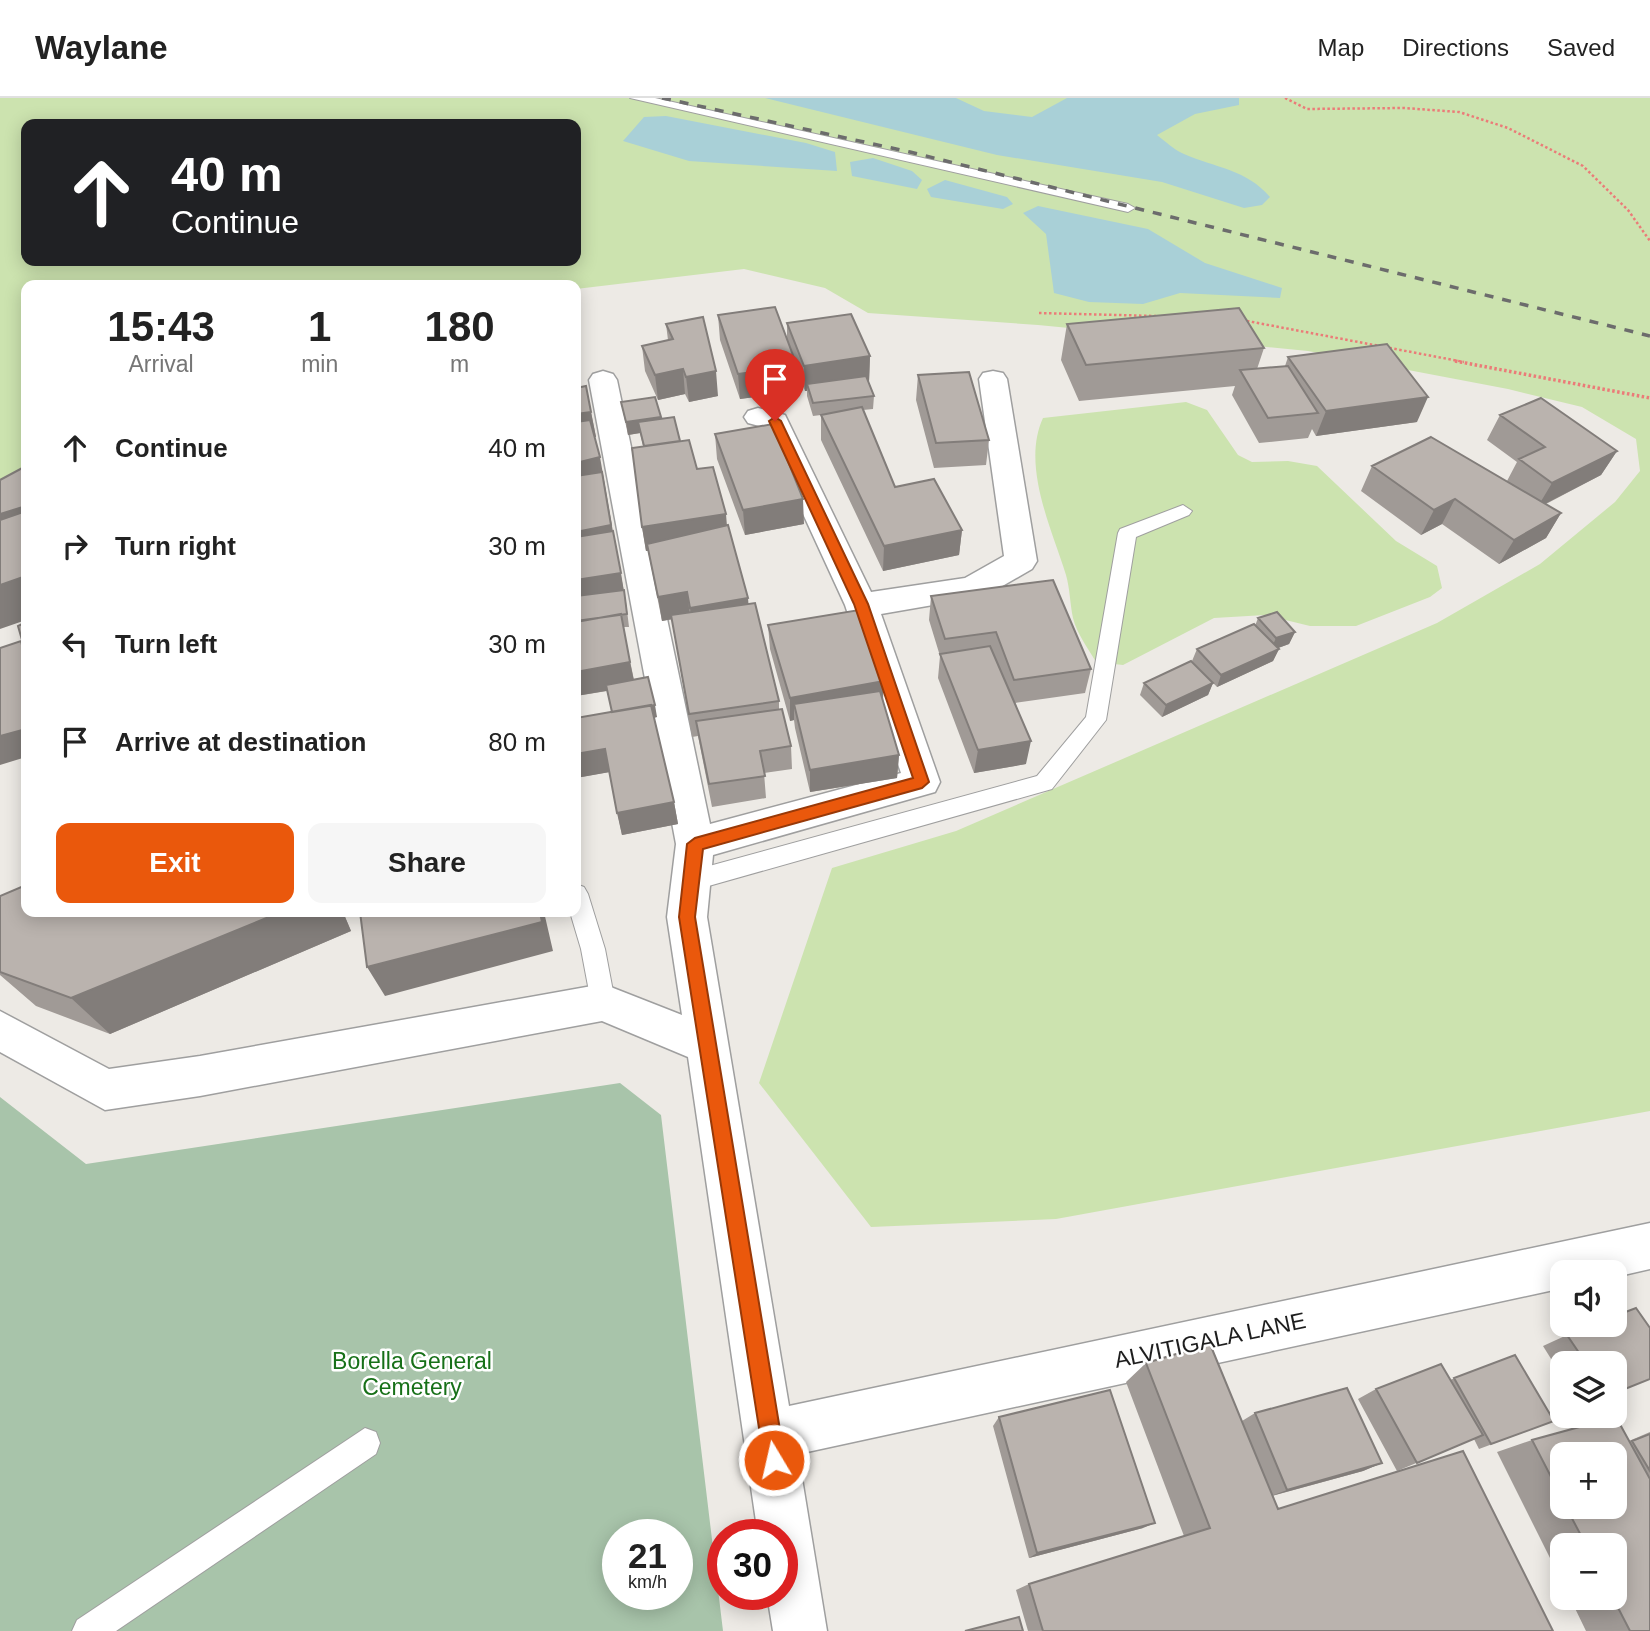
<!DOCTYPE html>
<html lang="en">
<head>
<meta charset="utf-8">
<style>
  body { margin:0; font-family:Helvetica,sans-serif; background:#f6f6f6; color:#222; height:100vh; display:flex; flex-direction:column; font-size:26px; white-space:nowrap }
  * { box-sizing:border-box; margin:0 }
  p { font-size:23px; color:#767676 }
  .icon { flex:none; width:38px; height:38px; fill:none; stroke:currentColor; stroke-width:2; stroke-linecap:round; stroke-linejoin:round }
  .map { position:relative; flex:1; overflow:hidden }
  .side { position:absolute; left:21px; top:182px; width:560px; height:637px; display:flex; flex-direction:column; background:#fff; border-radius:14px; box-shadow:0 4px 18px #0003 }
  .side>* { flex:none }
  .top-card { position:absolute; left:21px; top:21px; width:560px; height:147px; border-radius:14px; box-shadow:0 4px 18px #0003; background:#202124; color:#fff; overflow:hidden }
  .buttons { position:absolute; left:1550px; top:1162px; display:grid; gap:14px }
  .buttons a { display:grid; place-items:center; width:77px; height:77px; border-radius:14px; background:#fff; box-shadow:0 4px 18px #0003; font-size:35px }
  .speed { position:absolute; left:602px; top:1421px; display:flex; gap:14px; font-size:35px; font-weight:700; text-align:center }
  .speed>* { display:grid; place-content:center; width:91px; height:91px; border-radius:50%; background:#fff; box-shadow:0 4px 18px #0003; line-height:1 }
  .speed small { font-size:18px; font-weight:400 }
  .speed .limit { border:10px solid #d22; background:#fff; color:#111 }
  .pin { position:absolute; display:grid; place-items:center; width:60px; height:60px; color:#fff; margin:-72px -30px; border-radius:50% 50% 50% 0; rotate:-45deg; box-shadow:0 0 7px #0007 }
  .pin .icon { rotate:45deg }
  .me { position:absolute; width:77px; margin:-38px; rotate:351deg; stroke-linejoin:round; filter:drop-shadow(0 0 5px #0008) }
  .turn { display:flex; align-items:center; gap:24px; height:147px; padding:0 35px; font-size:32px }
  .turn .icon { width:91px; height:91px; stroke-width:2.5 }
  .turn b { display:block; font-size:49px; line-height:60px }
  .eta { display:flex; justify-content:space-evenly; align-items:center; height:119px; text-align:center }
  .eta b { font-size:42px; font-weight:700; line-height:49px }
  .cta { display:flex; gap:14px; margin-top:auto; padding:14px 35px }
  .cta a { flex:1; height:80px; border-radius:14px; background:#ea580c; color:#fff; font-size:28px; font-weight:700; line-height:80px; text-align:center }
  .cta a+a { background:#f6f6f6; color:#222 }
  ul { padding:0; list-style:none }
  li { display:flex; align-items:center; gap:21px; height:98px; padding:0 35px }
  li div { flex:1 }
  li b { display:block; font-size:26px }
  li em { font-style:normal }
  header { display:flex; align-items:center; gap:42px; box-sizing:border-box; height:98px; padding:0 35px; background:#fff; border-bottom:2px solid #e0e0e0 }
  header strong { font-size:33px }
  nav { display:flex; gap:38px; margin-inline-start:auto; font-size:24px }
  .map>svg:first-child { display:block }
</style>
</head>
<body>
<header>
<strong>Waylane</strong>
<nav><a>Map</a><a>Directions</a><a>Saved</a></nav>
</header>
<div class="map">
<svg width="1650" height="1533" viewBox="0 0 1650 1533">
  <rect width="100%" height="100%" fill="#edeae5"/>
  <path fill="#cce3af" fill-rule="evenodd" d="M0,0H1650V1013L1056,1121L871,1129L759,985L832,770L956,733L1437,525L1540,466L1615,404L1640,373L1636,341L1582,309L1508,291L1308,253L1038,227L868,215L825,190L744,171L576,191V187H26V409L0,420ZM26,26H576V163H26Z
    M1186,304L1207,312L1238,357L1252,364L1288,363L1317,368L1396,443L1437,468L1442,490L1430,499L1356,528H1310L1265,517L1214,520L1123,567L1096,564C1088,550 1077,536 1073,520C1070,506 1070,491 1066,477C1052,431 1021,368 1043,320Z"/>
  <path fill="#a8c4aa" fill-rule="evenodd" d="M620,985L661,1017L723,1533H0V999L86,1066ZM618,1437H677V1496H618Z"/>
  <path fill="#a9d0d7" d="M765,0H956L984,13L1032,19L1067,0H1239V7L1195,16L1157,37C1165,43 1174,52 1184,56C1216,70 1246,71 1270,99L1262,107L1244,110L1162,84L997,57Z
    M666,18L806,45L835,54L837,73L689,63L623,43L644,19Z
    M873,60L912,73L922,82L917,91L852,78L850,64Z
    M945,82L1007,99L1013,106L1003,111L931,99L927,91Z
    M1038,108L1148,131L1205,165L1282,190L1280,200L1180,195L1143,206L1089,204L1054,195L1046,136L1023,115Z"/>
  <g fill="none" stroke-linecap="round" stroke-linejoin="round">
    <defs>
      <path id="lane" d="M630,0H655L1128,106L1135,110L1128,114Z
        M1183,407L1192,413L1189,417L1136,439L1106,622L1052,691L691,793L683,790L680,783L683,776L691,773L1037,678L1086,619L1118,435L1120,431Z
        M576,786L584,789L588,796L605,851L615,904L612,912L603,915L594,912L591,904L581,851L570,814H576Z
        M365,1330L376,1334L380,1345L376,1356L116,1533H72L77,1522Z"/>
      <path id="street" d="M603,273L613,276L617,282L710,726L901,675L845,507L763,329L748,325L744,319L748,313L758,310L785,317L871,494L965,480L1004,458L979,281L983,275L993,273L1003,275L1007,281L1037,463L1032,471L985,498L881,516L940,684L935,694L713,757L707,819L789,1308L1650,1125V1171L1615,1179V1174H1563V1190L798,1356L827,1533H773L767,1496H782V1437H758L688,959L602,923L200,998L105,1012L0,954V913L109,971L200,958L603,886L682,917L667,819L676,746L589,282L593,276Z"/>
    </defs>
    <use href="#lane" stroke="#9f9f9f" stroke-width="2"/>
    <use href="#street" stroke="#9f9f9f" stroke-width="3"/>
    <path stroke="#eb7b78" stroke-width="2.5" stroke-dasharray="2.5 2.5" stroke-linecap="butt" d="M1285,0L1307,11L1404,10L1459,14L1508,30L1583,68L1628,112L1650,143
      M1039,215L1156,218
      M1242,222L1464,264"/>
    <path stroke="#eb7b78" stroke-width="3.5" stroke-dasharray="2.5 2.5" stroke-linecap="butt" d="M1455,263L1650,300"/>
    <use href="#lane" fill="#fff" fill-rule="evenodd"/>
    <use href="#street" fill="#fff" fill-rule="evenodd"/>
    <path stroke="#6c6c6c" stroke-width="3.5" stroke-dasharray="9 9" stroke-linecap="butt" d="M662,0L910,54L1650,238"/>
  </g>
  <path fill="#a09a96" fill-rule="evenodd" d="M718,217L787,242V225L870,258L869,284H868L874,298L873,311L863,312L895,389L962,432L959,457L883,473L821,342V317L813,318L807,298V293H805L798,275V293L740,301L720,242Z
    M666,226L718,298L689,304L685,296L658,302L645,273L642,248L668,242Z
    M1067,226L1264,250L1257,271L1285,268L1288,259L1417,324L1316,338L1312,331L1308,340L1259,345L1232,297L1235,288L1079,303L1061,262Z
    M918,277L989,342L986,367L934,370L916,302Z
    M621,304L661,320L680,343L697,371L727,428L748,500V506L779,603V611L791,648L792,671L764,675L766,700L712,709L698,638L692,639L672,521L662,523L648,453H646L642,429L643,348L640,335L628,337Z
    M591,314L596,339H594L626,504L629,529H623L634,582L657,619L654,620L674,704L678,726L622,737L609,674L576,680L612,614L607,593L576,598Z
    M1500,317L1617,353L1601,377L1546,406L1561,415L1546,440L1499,466L1442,426L1421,437L1361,393L1372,368L1507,383L1517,364L1487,342Z
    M715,336L804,426L745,437L717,361Z
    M931,498L1091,571L1085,595L1015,605L1026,666L974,675L938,580L940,558L929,522Z
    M1258,520L1295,534L1289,546L1278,550L1279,551L1273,563L1217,589L1192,563L1197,551L1255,528Z
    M768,527L884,583L883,603L899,657L897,680L810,694L795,630L794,622L790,623L770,551Z
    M1144,585H1213L1208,597L1162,619L1140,597Z
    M0,798L26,814H343L351,833L110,936L36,908L0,877Z
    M1567,1237L1615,1265H1563V1280L1543,1248Z
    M1515,1257L1554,1323L1479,1351L1474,1341L1397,1373L1358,1301L1376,1291L1450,1282Z
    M1146,1265L1242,1323L1255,1315L1382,1365L1363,1373L1272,1398L1278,1411L1553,1533H1028L1016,1492L1029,1486L1184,1438L1126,1284Z
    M999,1319L1143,1430L1029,1460L993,1328Z
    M1650,1334V1533H1586L1570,1500H1615V1447H1563V1486L1497,1354L1532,1342L1629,1343ZM1563,1356L1615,1409H1563Z"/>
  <path fill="#827d7a" d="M870,258L869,284L809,293L807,286V293H805L804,268Z
    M797,268L798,293L740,301L738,276Z
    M683,271L685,296L658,302L655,277Z
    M716,273L718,298L689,304L686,279Z
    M1428,299L1417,324L1316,338L1326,313Z
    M591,314L596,339L576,342V316Z
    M661,319L663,331L638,324L640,335L628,337L626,324Z
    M1617,353L1601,377L1537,410L1552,385Z
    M600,359L616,451L576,459V365Z
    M803,401L804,426L745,437L743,412Z
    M1455,401L1442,426L1421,437L1434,412Z
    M26,408V452L0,461V416Z
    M1561,415L1546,440L1499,466L1514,442Z
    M726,416L728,441L646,453L642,429Z
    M962,432L959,457L883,473L884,448Z
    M621,475L625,500L629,529L625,500L576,507V482Z
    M26,478V522L0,531V487Z
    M687,494L690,518L662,523L658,499Z
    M748,500L750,524L693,534L690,510Z
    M1295,534L1289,546L1270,553L1276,540Z
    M1279,551L1273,563L1217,589L1221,577Z
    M630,564L635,588L576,598V574Z
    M884,583L882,607L794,606V622L790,623V600Z
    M1213,585L1208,597L1162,619L1166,607Z
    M655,607L657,619L615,627L612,615Z
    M26,631V659L0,667V638Z
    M1031,643L1026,666L974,675L978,652Z
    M605,651L610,674L576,680V656Z
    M899,657L897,680L810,694V672Z
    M674,704L678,726L622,737L617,715Z
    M281,814H343L351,833L110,936L71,900Z
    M540,814H544L553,853L385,898L367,869Z
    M1382,1365L1363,1373L1271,1398L1287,1392Z
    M1155,1425L1143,1430L1029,1460L1037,1455Z"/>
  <path fill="#bab3ae" stroke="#827d7a" stroke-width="2" d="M775,209L797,268L738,276L718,217Z
    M1239,210L1264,250L1086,267L1067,226Z
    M851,216L870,258L804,268L787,225Z
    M703,219L716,273L686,279L683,271L655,277L642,248L673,241L666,226Z
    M1387,246L1428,299L1326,313L1288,259Z
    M1288,268L1318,315L1268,320L1240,272Z
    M969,274L989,342L936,345L918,277Z
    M866,278L874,298L813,305L807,286Z
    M586,288L591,314L576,316V290Z
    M655,299L661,319L626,324L621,304Z
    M1541,300L1617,353L1552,385L1519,361L1545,349L1500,317Z
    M862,309L895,389L934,381L962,432L884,448L821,317Z
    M674,319L680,343L644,348L638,324Z
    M590,322L600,359L576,365V324Z
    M773,326L803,401L743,412L715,336Z
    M1431,339L1561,415L1514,442L1455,401L1434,412L1372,368Z
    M689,342L697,371L713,369L726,416L642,429L632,350Z
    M26,368V408L0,416V382Z
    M602,374L611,427L576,434V378Z
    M26,413V478L0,487V422Z
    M728,427L748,500L690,510L687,494L658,499L647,446Z
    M613,433L621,475L576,482V439Z
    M1053,482L1091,571L1014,582L996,534L945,541L931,498Z
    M624,492L627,516L576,523V498Z
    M755,505L779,603L689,616L671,517Z
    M859,512L884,583L790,600L768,527Z
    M1277,514L1295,534L1276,540L1258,520Z
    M621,516L630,564L576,574V524Z
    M26,524V556L18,528Z
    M1254,526L1279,551L1221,577L1197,551Z
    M21,543L26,563V631L0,638V550Z
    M990,548L1031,643L978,652L940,556Z
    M1191,563L1213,585L1166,607L1144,585Z
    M648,579L655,607L612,614L606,587Z
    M880,593L899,657L810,672L794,606Z
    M651,607L674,704L617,715L605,651L576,656V620Z
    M782,611L791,648L760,653L765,678L709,686L696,623Z
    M26,787V814H281L71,900L0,874V798Z
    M360,814H540L542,824L367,869Z
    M1636,1210L1650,1230V1281L1615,1295V1265H1586L1567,1237L1594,1227H1615V1218Z
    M1210,1246L1278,1411L1463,1353L1553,1533H1043L1029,1486L1210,1430L1146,1265Z
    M1515,1257L1554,1323L1491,1346L1454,1280Z
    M1441,1266L1483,1337L1417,1365L1376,1291Z
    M1347,1290L1382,1365L1287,1392L1255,1315Z
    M1110,1292L1155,1425L1037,1455L999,1319Z
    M1616,1319L1650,1381V1533H1630L1613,1500H1615V1447H1586L1566,1409H1615V1356H1563V1402L1532,1342Z
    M1650,1336V1373L1632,1343Z
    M1019,1519L1023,1533H965Z"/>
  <path fill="#ea580c" stroke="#983908" stroke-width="2" d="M775,319L781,323L868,506L929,684L922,690L703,751L695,819L785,1362L782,1369L774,1372L767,1369L764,1362L679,819L687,746L695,740L913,680L854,506L769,323Z"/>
  <g text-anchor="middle" stroke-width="5" stroke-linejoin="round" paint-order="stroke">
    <g font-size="23" fill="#1e1e1e" stroke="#fff">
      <text transform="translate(1210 1242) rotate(-12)" y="8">ALVITIGALA LANE</text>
    </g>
    <g font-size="23" fill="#177018" stroke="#fff">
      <text x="412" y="1271">Borella General<tspan x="412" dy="26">Cemetery</tspan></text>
    </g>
  </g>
</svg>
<div class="buttons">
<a><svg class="icon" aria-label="sound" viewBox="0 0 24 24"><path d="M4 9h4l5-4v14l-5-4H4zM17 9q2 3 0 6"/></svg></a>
<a><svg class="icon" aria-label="layers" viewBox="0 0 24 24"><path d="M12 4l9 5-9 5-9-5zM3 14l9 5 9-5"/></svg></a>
<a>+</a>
<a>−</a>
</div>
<div class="speed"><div>21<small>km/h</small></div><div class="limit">30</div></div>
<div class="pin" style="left:775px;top:323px;background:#d93025"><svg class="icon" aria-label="arrive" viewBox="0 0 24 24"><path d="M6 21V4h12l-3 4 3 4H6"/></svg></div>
<svg class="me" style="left:774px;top:1362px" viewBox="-20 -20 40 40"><circle r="17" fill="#ea580c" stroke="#fff" stroke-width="3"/><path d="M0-11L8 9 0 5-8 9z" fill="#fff"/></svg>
<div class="top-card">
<div class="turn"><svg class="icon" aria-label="ahead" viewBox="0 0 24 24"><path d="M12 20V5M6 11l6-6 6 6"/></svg><div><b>40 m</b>Continue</div></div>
</div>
<section class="side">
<div class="eta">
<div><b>15:43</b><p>Arrival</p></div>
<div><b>1</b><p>min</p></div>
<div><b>180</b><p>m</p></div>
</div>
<ul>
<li><svg class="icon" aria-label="ahead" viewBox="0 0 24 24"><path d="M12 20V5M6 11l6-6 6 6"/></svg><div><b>Continue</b></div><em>40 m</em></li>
<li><svg class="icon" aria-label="right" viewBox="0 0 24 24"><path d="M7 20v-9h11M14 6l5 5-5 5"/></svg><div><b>Turn right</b></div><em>30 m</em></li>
<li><svg class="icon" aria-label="left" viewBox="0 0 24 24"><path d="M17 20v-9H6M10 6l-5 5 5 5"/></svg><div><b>Turn left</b></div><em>30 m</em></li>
<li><svg class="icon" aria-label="arrive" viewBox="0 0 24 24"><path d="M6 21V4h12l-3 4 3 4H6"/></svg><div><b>Arrive at destination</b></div><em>80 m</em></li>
</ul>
<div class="cta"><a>Exit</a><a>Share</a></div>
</section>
</div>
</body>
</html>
